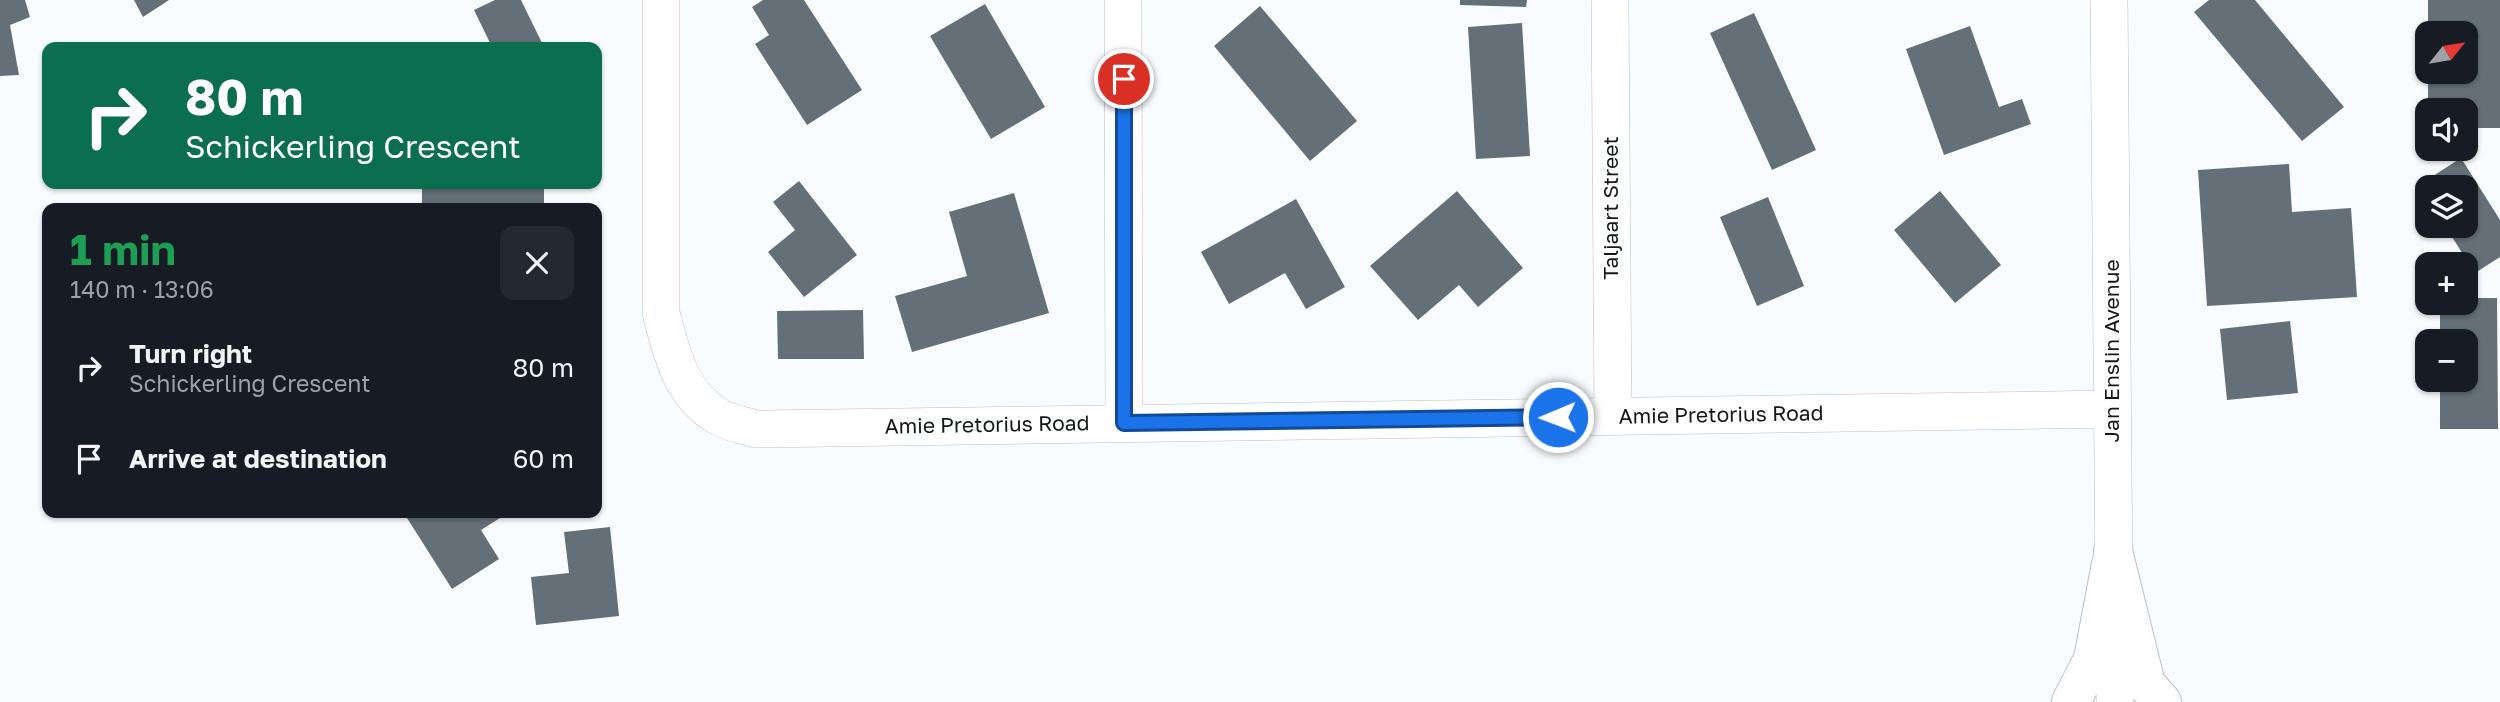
<!DOCTYPE html>
<html lang="en">
<head>
<meta charset="utf-8">
<style>
  body { margin:0; font-family:"Golos Text",sans-serif; background:#242831; color:#f1f3f6; height:100vh; display:flex; flex-direction:column; font-size:26px; white-space:nowrap }
  * { box-sizing:border-box; margin:0 }
  p { font-size:23px; color:#9ea1a6 }
  .icon { flex:none; width:38px; height:38px; fill:none; stroke:currentColor; stroke-width:2; stroke-linecap:round; stroke-linejoin:round }
  .map { position:relative; flex:1; overflow:hidden }
  .side { position:absolute; left:42px; top:203px; width:560px; height:315px; display:flex; flex-direction:column; background:#171b24; border-radius:14px; box-shadow:0 2px 5px #0004 }
  .side>* { flex:none }
  .top-card { position:absolute; left:42px; top:42px; width:560px; height:147px; border-radius:14px; box-shadow:0 2px 5px #0004; background:#0b6e4f; color:#fff; overflow:hidden }
  .needle { width:46px; rotate:60deg }
  .tools { position:absolute; left:2415px; top:21px; display:grid; gap:14px }
  .tools a { display:grid; place-items:center; width:63px; height:63px; border-radius:14px; background:#171b24; box-shadow:0 2px 5px #0004; font-size:35px }
  .pin { position:absolute; display:grid; place-items:center; width:60px; height:60px; color:#fff; margin:-30px; border:4px solid #fff; border-radius:50%; box-shadow:0 2px 7px #0007 }
  .me { position:absolute; width:77px; margin:-38px; rotate:269deg; stroke-linejoin:round; filter:drop-shadow(0 0 5px #0008) }
  .turn { display:flex; align-items:center; gap:24px; height:147px; padding:0 28px; font-size:32px }
  .turn .icon { width:91px; height:91px; stroke-width:2.5 }
  .turn b { display:block; font-size:49px; line-height:60px }
  .round { display:grid; place-items:center; flex:none; width:74px; height:74px; border-radius:14px; background:#242831 }
  .overview { display:flex; align-items:center; justify-content:space-between; height:119px; padding:0 28px }
  h1 { font-size:42px; font-weight:700; line-height:52px; color:#1e9e55 }
  ul { padding:0; list-style:none }
  li { display:flex; align-items:center; gap:21px; height:91px; padding:0 28px }
  li div { flex:1 }
  li b { display:block; font-size:26px }
  li em { font-style:normal }
  .map>svg:first-child { display:block }
</style>
</head>
<body>
<div class="map">
<svg width="2500" height="702" viewBox="0 0 2500 702">
  <rect width="100%" height="100%" fill="#f9fcfe"/>
  <path fill="#646f77" d="M0,0H25L30,17L10,25L19,75L0,76Z
    M134,0H169L143,17Z
    M495,0H521L544,47H492L474,10Z
    M763,0H804L862,90L807,125L755,44L769,35L752,7Z
    M1460,0H1527L1526,7L1460,5Z
    M2209,0H2255L2344,107L2302,141L2194,12Z
    M2428,0H2500V128H2466V110H2428V72H2466V33H2428Z
    M985,4L1045,107L991,139L930,36Z
    M1260,6L1357,121L1310,161L1214,46Z
    M1754,13L1816,150L1772,170L1710,33Z
    M1522,23L1530,156L1476,159L1468,27Z
    M1970,26L1999,107L2022,99L2031,124L1944,155L1906,49Z
    M2461,158L2500,220V257L2475,273L2445,226H2466V187H2427V198L2419,185Z
    M2289,164L2292,212L2351,208L2357,297L2207,306L2198,170Z
    M799,181L857,255L804,297L768,252L795,230L773,202Z
    M422,184H544V208H422Z
    M1457,191L1523,268L1478,307L1459,285L1418,320L1370,266Z
    M1940,191L2001,265L1955,303L1894,230Z
    M1014,193L1049,313L912,352L895,296L967,276L949,212Z
    M1768,197L1804,286L1757,306L1720,217Z
    M1296,199L1345,287L1306,309L1285,273L1229,304L1201,252Z
    M2466,298H2497L2498,429H2440V380H2466V341H2440V303H2466Z
    M863,310L864,359H778L777,311Z
    M2290,321L2298,393L2227,400L2220,329Z
    M415,513H497L500,518L481,530L499,559L452,589L407,518Z
    M610,527L619,616L536,625L531,577L569,573L564,532Z"/>
  <g fill="none" stroke-linecap="round" stroke-linejoin="round">
    <defs>
      <path id="minor" d="M661,0V313C672,354 680,394 719,417C729,423 744,425 756,429L2112,409
        M1123,0L1124,423
        M1610,0L1613,416
        M2109,0L2115,702"/>
      <path id="major" d="M2113,551L2146,684L2162,702
        M2071,702L2093,659L2111,564"/>
    </defs>
    <use href="#minor" stroke="#b5c1cb" stroke-width="38"/>
    <use href="#major" stroke="#b5c1cb" stroke-width="40"/>
    <use href="#minor" stroke="#fff" stroke-width="37"/>
    <use href="#major" stroke="#fff" stroke-width="38"/>
  </g>
  <g fill="none" stroke-linecap="round" stroke-linejoin="round">
    <defs>
      <path id="route" d="M1124,79V423L1558,417"/>
    </defs>
    <use href="#route" stroke="#114b97" stroke-width="18"/>
    <use href="#route" stroke="#1a73e8" stroke-width="12"/>
  </g>
  <g text-anchor="middle" stroke-width="5" stroke-linejoin="round" paint-order="stroke">
    <g font-size="21" fill="#13171a" stroke="#fff">
      <text transform="translate(1611 208) rotate(-90)" y="7">Taljaart Street</text>
      <text transform="translate(2112 351) rotate(-90)" y="7">Jan Enslin Avenue</text>
      <text transform="translate(1721 415) rotate(-1)" y="7">Amie Pretorius Road</text>
      <text transform="translate(987 425) rotate(-1)" y="7">Amie Pretorius Road</text>
    </g>
  </g>
</svg>
<div class="tools">
<a><svg class="needle" viewBox="-14 -14 28 28"><path d="M0-13l5 13h-10z" fill="#e53935"/><path d="M0 13l5-13h-10z" fill="#9ea1a6"/></svg></a>
<a><svg class="icon" aria-label="sound" viewBox="0 0 24 24"><path d="M4 9h4l5-4v14l-5-4H4zM17 9q2 3 0 6"/></svg></a>
<a><svg class="icon" aria-label="layers" viewBox="0 0 24 24"><path d="M12 4l9 5-9 5-9-5zM3 14l9 5 9-5"/></svg></a>
<a>+</a>
<a>−</a>
</div>
<div class="pin" style="left:1124px;top:79px;background:#d93025"><svg class="icon" aria-label="arrive" viewBox="0 0 24 24"><path d="M6 21V4h12l-3 4 3 4H6"/></svg></div>
<svg class="me" style="left:1558px;top:417px" viewBox="-20 -20 40 40"><circle r="17" fill="#1a73e8" stroke="#fff" stroke-width="3"/><path d="M0-11L8 9 0 5-8 9z" fill="#fff"/></svg>
<div class="top-card">
<div class="turn"><svg class="icon" aria-label="right" viewBox="0 0 24 24"><path d="M7 20v-9h11M14 6l5 5-5 5"/></svg><div><b>80 m</b>Schickerling Crescent</div></div>
</div>
<section class="side">
<div class="overview"><div><h1>1 min</h1><p>140 m · 13:06</p></div><a class="round"><svg class="icon" aria-label="close" viewBox="0 0 24 24"><path d="M6 6l12 12M18 6L6 18"/></svg></a></div>
<ul>
<li><svg class="icon" aria-label="right" viewBox="0 0 24 24"><path d="M7 20v-9h11M14 6l5 5-5 5"/></svg><div><b>Turn right</b><p>Schickerling Crescent</p></div><em>80 m</em></li>
<li><svg class="icon" aria-label="arrive" viewBox="0 0 24 24"><path d="M6 21V4h12l-3 4 3 4H6"/></svg><div><b>Arrive at destination</b></div><em>60 m</em></li>
</ul>
</section>
</div>
</body>
</html>
